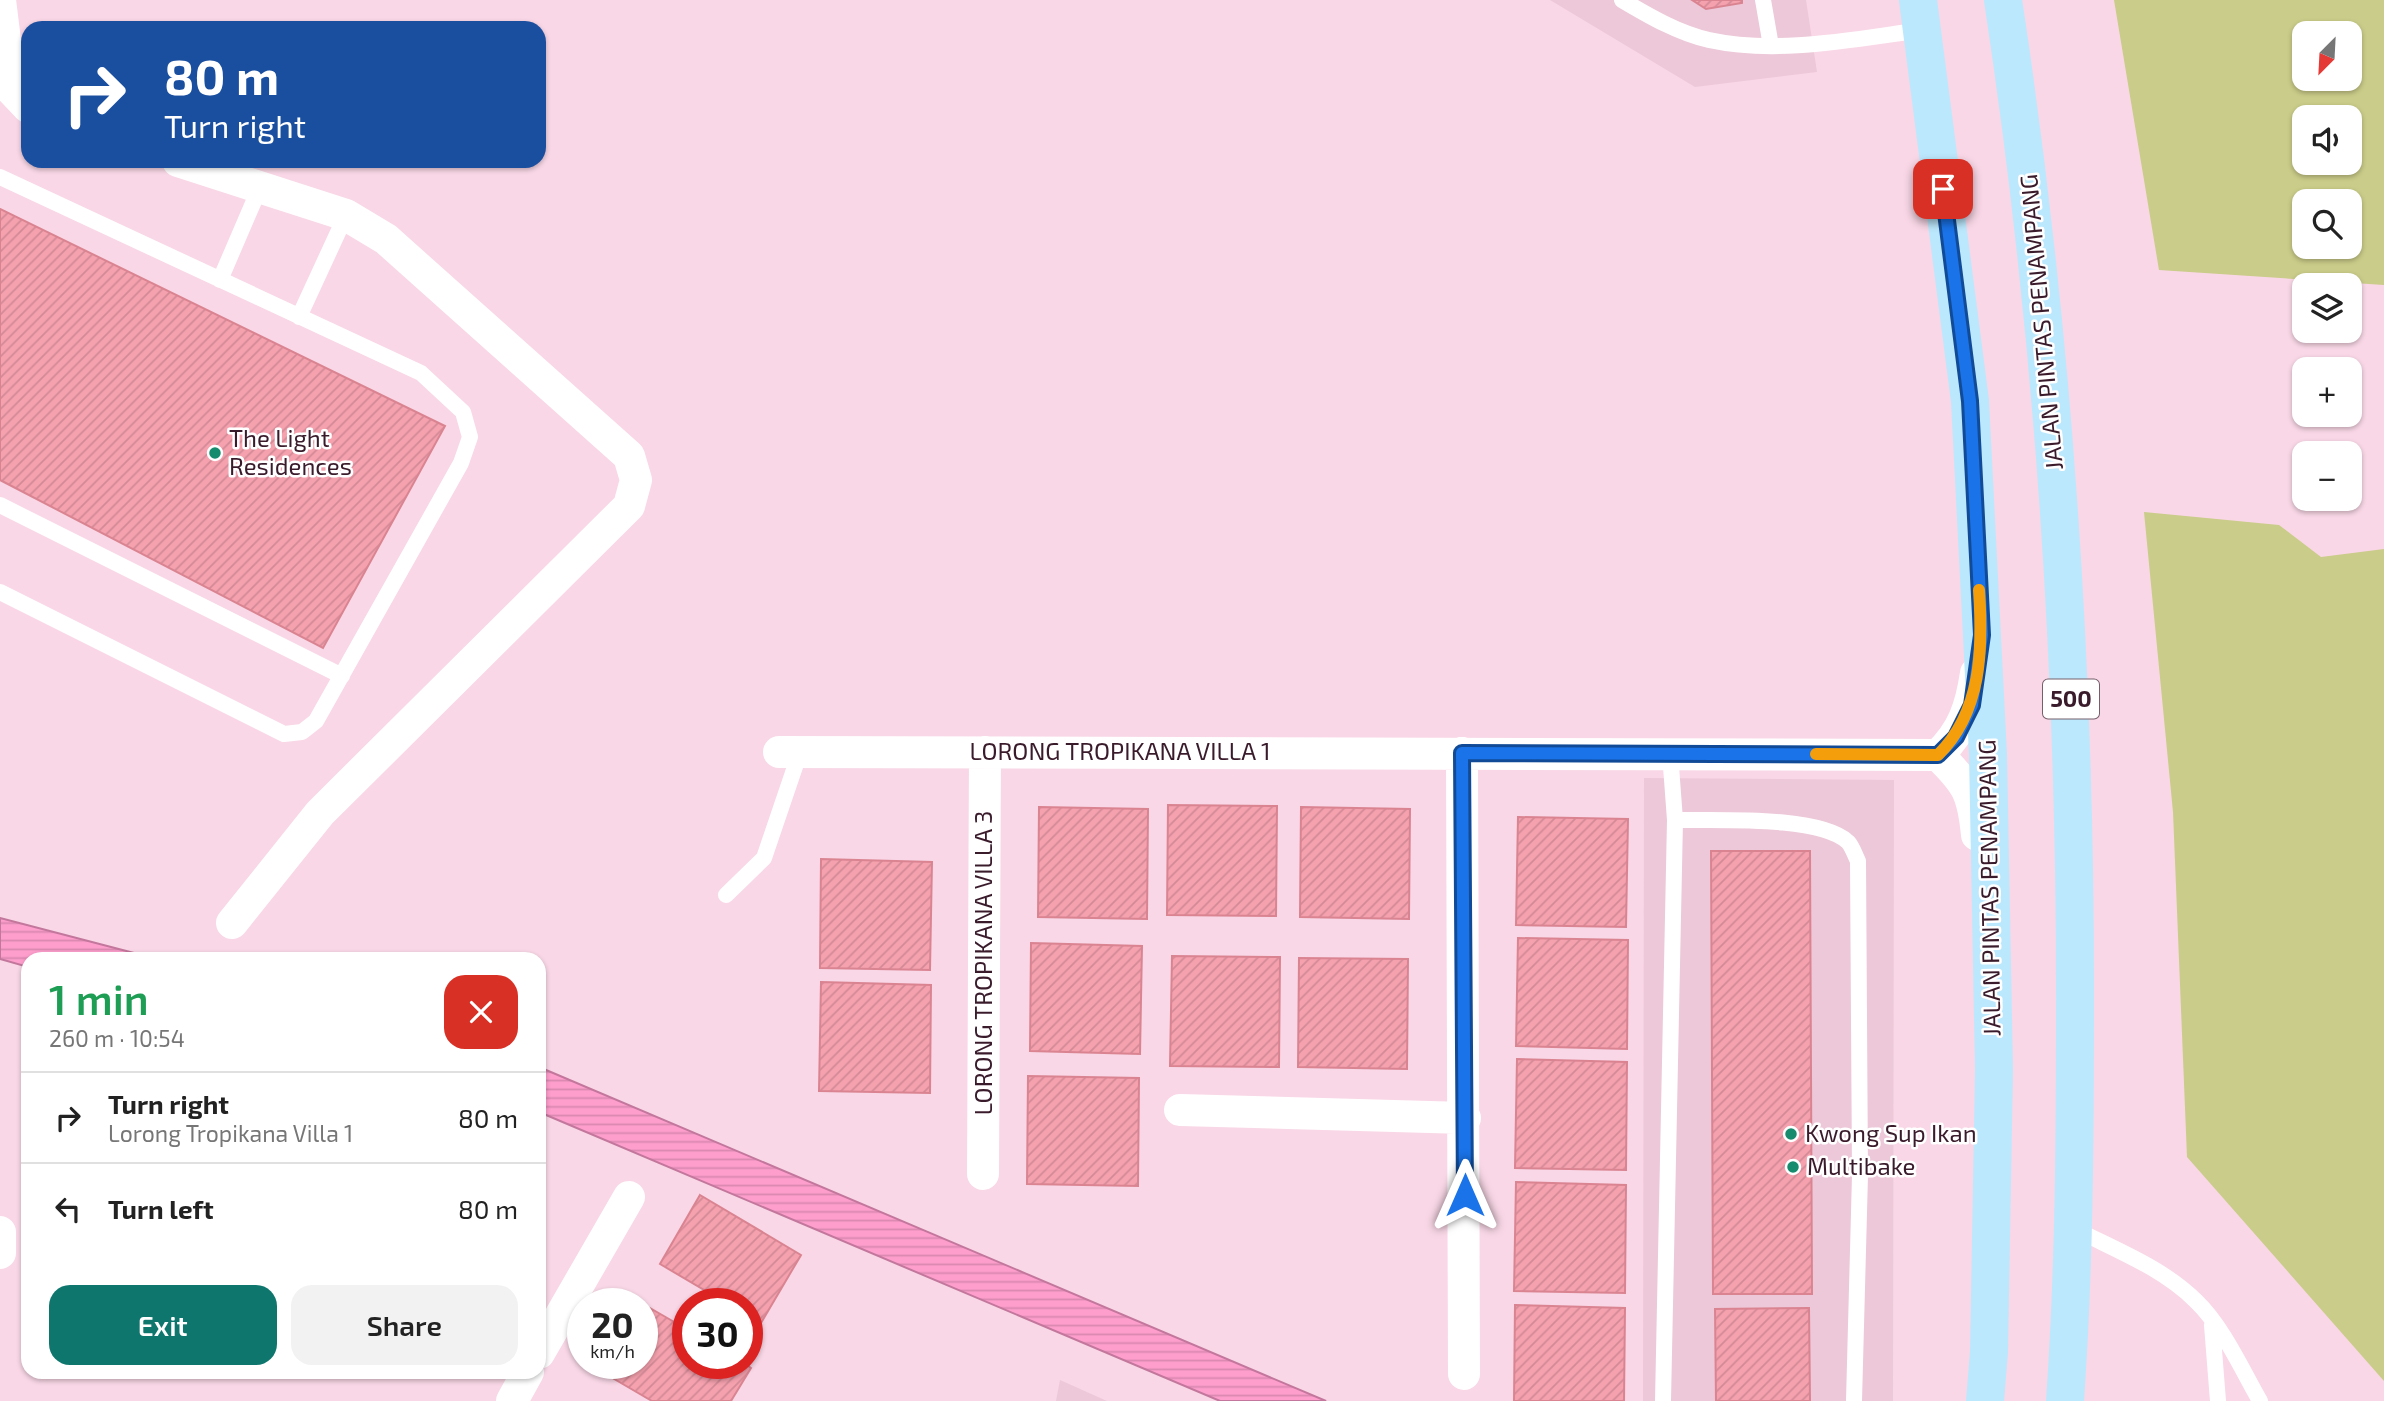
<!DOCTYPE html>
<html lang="en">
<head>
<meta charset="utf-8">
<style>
  body { margin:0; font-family:"Exo 2",sans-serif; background:#f2f2f2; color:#222; height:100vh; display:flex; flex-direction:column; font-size:26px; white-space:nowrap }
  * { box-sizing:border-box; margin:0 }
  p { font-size:23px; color:#767676 }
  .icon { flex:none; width:38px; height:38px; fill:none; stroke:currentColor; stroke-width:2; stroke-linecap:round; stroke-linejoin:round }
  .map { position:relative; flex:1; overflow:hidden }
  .sheet { position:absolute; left:21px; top:952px; width:525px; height:427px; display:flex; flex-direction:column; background:#fff; border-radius:21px; box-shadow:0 2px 5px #0004 }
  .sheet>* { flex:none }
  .top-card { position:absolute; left:21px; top:21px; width:525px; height:147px; border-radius:21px; box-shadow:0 2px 5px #0004; background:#1a4fa0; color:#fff; overflow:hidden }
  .needle { width:46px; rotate:204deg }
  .buttons { position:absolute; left:2292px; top:21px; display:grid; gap:14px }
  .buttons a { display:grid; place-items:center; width:70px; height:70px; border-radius:14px; background:#fff; box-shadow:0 2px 5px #0004; font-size:35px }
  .speed { position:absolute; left:567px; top:1288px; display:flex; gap:14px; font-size:35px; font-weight:700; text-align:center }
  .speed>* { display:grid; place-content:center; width:91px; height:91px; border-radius:50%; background:#fff; box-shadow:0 2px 5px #0004; line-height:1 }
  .speed small { font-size:18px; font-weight:400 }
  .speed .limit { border:10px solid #d22; background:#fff; color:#111 }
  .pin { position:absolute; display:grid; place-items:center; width:60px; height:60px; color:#fff; margin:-30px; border-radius:14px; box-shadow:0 4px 10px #0006 }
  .me { position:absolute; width:77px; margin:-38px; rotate:0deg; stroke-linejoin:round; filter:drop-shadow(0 0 5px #0008) }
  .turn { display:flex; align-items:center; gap:24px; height:147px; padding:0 28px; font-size:32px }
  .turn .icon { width:91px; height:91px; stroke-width:2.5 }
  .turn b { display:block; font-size:49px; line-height:60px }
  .round { display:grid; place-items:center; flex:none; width:74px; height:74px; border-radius:21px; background:#f2f2f2 }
  .headline { display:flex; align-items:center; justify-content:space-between; height:119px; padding:0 28px }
  h1 { font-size:42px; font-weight:600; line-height:52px; color:#1e9e55 }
  .cta { display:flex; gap:14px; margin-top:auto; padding:14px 28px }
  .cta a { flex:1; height:80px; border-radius:21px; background:#0f766e; color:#fff; font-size:28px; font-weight:600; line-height:80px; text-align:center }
  .cta a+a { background:#f2f2f2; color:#222 }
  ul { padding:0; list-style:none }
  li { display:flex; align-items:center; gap:21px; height:91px; padding:0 28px; border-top:2px solid #e0e0e0 }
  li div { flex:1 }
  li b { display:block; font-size:26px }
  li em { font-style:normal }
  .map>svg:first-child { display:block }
</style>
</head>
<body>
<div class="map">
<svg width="2384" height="1401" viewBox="0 0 2384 1401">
  <defs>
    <pattern id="water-rules" width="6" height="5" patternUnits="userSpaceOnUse" patternTransform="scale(1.75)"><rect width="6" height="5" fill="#fe9ecd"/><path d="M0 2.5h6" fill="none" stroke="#da88b0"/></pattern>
    <pattern id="building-hatch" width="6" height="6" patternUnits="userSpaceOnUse" patternTransform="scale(1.75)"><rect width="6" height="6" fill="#f5a1ae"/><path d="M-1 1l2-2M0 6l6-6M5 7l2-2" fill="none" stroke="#d38a96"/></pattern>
  </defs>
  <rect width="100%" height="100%" fill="#f9d7e6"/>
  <path fill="#edc8d8" d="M1550,0H1806L1817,72L1695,87Z
    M1644,778L1894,780L1893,1401H1643Z
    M1060,1380L1107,1401H1056Z"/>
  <path fill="#cacc89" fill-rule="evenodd" d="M2114,0H2384V285L2159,270ZM2305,33H2350V79H2305ZM2305,117H2350V163H2305ZM2305,201H2350V247H2305Z
    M2144,512L2279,525L2321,557L2384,549V1381L2187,1157L2173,812Z"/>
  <path fill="url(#water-rules)" stroke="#c3779c" stroke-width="2" d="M0,918L157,959H28V967L0,959Z
    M539,1067L1326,1401H1220L539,1112Z"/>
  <path fill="url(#building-hatch)" stroke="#da8492" stroke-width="2" d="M1692,0H1742V3L1706,9Z
    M0,209L445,426L323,648L0,480Z
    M1168,805L1277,806L1276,916L1167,915Z
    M1039,807L1148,809L1147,919L1038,917Z
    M1301,807L1410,809L1409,919L1300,917Z
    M1518,817L1628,819L1626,927L1516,925Z
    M1711,851H1810L1812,1294H1713Z
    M821,859L932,862L930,970L820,968Z
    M1518,938L1628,940L1627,1049L1516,1046Z
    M1031,943L1142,946L1140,1054L1030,1051Z
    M1172,956L1280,957L1279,1067L1170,1066Z
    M1299,958L1408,959L1407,1069L1298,1067Z
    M821,982L931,985L930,1093L819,1091Z
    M1517,1059L1627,1062L1626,1170L1515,1168Z
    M1028,1076L1139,1078L1138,1186L1027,1184Z
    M1516,1182L1626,1185L1625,1293L1514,1291Z
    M700,1195L801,1255L761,1323L747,1315V1304H728L660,1264Z
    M1515,1305L1625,1308L1624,1401H1514Z
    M650,1308L688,1330V1363H744L751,1368L731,1401H652L609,1376L617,1363H642V1321Z
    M1809,1308L1810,1401H1716L1715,1309Z"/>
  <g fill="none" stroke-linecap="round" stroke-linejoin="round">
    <path stroke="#fff" stroke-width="16" d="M1622,0C1649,16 1678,33 1709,40C1778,55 1854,39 1923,30
      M1763,0L1771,46
      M0,177L421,373L463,412L470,437L461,463L316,721L302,732L284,734L0,592
      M220,280L260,187
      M299,317L346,215
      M0,505L342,676
      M1675,820C1715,821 1819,815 1848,842C1852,846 1855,855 1858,861L1860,1175L1854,1401
      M726,895L764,858L800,752
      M2075,1229C2116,1250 2163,1268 2196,1301C2223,1327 2241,1368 2260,1401
      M2212,1325L2218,1401
      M1663,1401L1675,820L1670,753"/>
    <path stroke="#fff" stroke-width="32" d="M0,0L11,89L28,107
      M178,161L346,215L386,239L629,456L636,480L629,506L320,813L232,923
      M779,752L1938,755
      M1462,753L1464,1374
      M1938,755C1968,784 1973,794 1977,835
      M1938,755C1963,731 1971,707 1976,673
      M1180,1110L1465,1118
      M983,1174L985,752
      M0,1232V1253
      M539,1353L629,1197
      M512,1401L528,1372"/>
    <path stroke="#bce8fd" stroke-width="38" d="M1918,0L1970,401L1988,754L1994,1070L1989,1352L1985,1401
      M2003,0C2054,335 2076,674 2075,1013C2075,1143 2074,1272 2065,1401"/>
  </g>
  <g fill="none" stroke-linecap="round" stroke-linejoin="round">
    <defs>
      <path id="route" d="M1465,1195L1462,753L1938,755L1956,737L1972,705L1982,635L1970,401L1943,189"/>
    </defs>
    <use href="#route" stroke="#114b97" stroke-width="18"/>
    <use href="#route" stroke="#1a73e8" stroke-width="12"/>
    <path stroke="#f59e0b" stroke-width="12" d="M1816,754L1938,755C1982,712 1983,648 1979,590"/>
  </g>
  <g fill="#178b6d" stroke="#fff" stroke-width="2.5">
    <circle cx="215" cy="453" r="7"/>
    <circle cx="1791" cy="1134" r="7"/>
    <circle cx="1793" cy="1167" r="7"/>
  </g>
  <g text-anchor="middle" stroke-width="5" stroke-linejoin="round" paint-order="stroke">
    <rect fill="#fff" stroke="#755f6b" stroke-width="2" x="2043" y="679.5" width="56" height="39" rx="5"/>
    <g font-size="23" font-weight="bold" fill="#3a1b2b">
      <text x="2071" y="707">500</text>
    </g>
    <g font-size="24" fill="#3a1b2b" stroke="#fff">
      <text transform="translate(2042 322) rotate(-95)" y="8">JALAN PINTAS PENAMPANG</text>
      <text x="1120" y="760">LORONG TROPIKANA VILLA 1</text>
      <text transform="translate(1990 888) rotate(-91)" y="8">JALAN PINTAS PENAMPANG</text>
      <text transform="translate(984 963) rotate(-90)" y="8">LORONG TROPIKANA VILLA 3</text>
    </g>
    <g font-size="24" fill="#3a1b2b" stroke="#fff" text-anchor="start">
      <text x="229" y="447">The Light<tspan x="229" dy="28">Residences</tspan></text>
      <text x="1805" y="1142">Kwong Sup Ikan</text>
      <text x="1807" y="1175">Multibake</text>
    </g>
  </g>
</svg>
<div class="buttons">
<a><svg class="needle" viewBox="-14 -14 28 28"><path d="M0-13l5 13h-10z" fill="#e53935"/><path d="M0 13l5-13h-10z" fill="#767676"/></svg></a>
<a><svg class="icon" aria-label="sound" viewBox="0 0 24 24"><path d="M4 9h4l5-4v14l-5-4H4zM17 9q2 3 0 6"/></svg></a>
<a><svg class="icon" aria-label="search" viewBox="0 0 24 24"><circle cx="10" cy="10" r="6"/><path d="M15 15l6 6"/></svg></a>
<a><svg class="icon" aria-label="layers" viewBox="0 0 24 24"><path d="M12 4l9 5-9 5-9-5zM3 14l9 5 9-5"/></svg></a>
<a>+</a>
<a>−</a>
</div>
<div class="speed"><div>20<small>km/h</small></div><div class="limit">30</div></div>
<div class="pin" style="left:1943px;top:189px;background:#d93025"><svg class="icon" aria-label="arrive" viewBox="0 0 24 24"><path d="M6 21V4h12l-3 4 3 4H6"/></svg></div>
<svg class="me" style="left:1465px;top:1195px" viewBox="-20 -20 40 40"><path d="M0-17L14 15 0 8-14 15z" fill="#1a73e8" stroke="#fff" stroke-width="4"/></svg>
<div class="top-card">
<div class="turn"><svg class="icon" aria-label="right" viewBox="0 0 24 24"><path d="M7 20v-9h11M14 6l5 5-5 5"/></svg><div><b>80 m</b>Turn right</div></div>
</div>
<section class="sheet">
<div class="headline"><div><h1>1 min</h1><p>260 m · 10:54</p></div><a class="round" style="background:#d93025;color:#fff"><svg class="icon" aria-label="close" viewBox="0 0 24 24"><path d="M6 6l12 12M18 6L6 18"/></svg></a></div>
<ul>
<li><svg class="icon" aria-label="right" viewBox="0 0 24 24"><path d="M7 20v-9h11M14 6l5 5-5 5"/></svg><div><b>Turn right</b><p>Lorong Tropikana Villa 1</p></div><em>80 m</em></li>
<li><svg class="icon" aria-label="left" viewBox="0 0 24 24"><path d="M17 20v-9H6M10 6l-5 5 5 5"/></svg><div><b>Turn left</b></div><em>80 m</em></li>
</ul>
<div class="cta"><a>Exit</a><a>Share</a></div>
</section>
</div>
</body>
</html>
